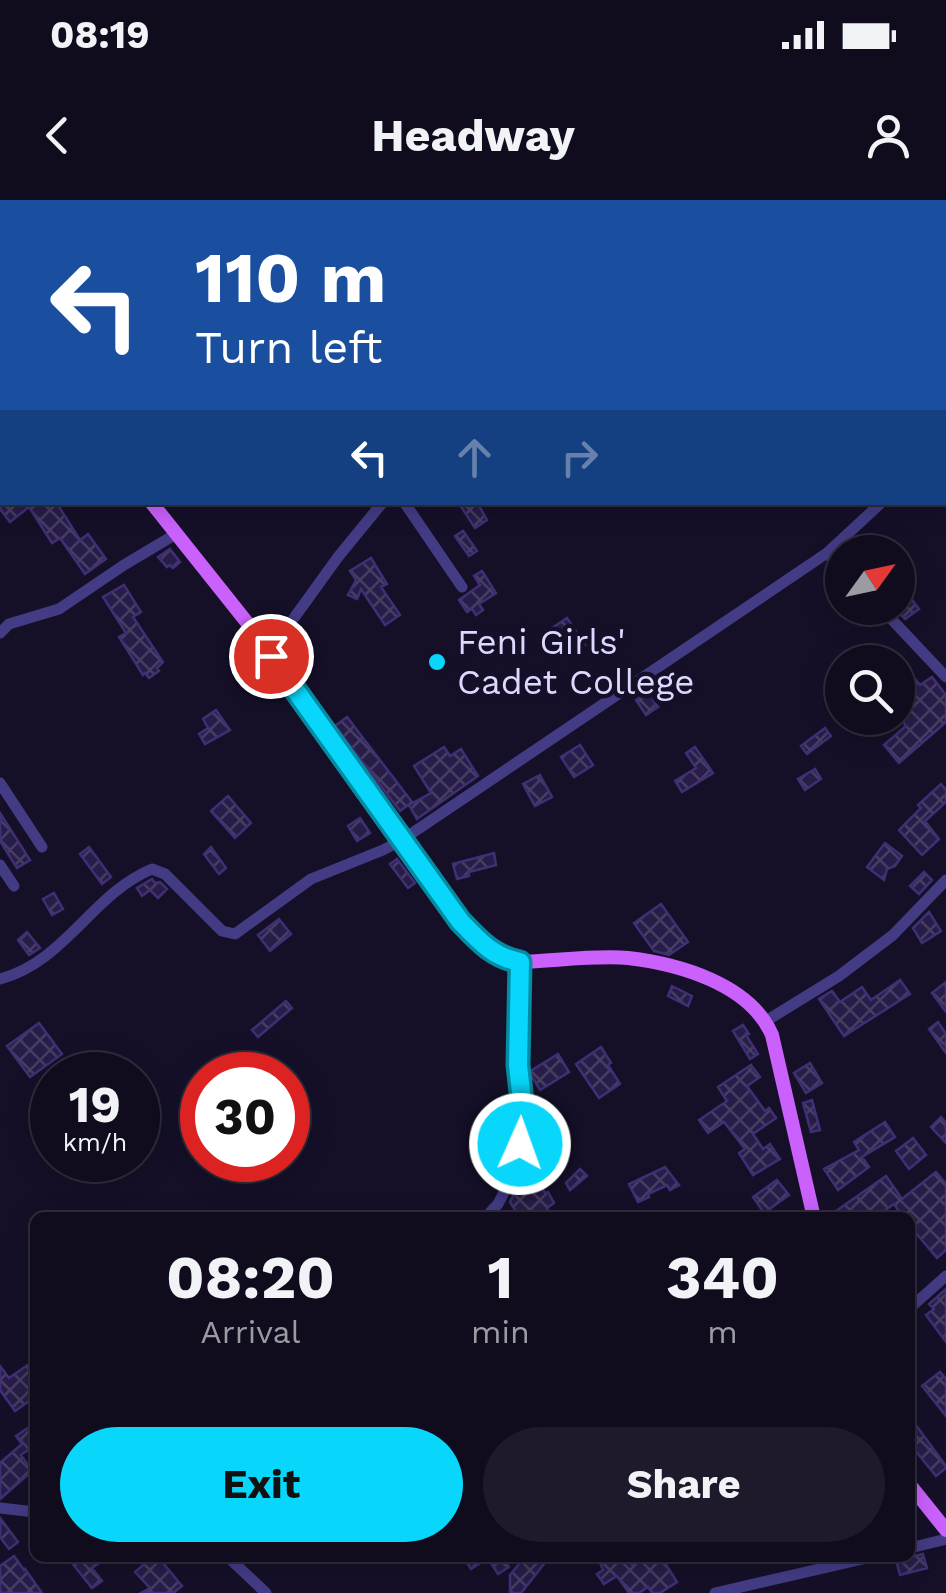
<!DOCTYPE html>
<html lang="en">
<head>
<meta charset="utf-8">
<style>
  body { margin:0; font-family:"Work Sans",sans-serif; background:#1e1a2b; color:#f1f3f6; height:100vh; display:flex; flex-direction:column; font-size:38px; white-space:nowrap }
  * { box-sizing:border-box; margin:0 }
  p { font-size:32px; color:#9c9ba4 }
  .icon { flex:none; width:55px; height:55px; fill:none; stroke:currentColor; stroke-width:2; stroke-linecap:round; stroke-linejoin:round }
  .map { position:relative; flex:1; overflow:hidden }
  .drawer { position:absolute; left:30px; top:1012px; width:885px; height:350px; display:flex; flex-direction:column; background:#100c1e; border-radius:15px; box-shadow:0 5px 25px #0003,0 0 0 2px #302c3c }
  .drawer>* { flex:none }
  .top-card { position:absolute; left:0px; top:0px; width:948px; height:305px; box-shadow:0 5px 25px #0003,0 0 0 2px #302c3c; background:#1a4fa0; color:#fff; overflow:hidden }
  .needle { width:65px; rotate:57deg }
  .tools { position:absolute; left:825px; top:335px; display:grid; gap:20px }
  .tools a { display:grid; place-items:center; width:90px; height:90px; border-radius:50%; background:#100c1e; box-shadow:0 5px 25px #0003,0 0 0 2px #302c3c; font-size:50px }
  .speed { position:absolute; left:30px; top:852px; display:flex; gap:20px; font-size:50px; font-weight:700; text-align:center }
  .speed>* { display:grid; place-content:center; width:130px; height:130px; border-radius:50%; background:#100c1e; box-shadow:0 5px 25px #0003,0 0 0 2px #302c3c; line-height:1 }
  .speed small { font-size:25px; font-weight:400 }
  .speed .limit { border:15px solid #d22; background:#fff; color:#111 }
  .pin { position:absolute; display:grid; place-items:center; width:85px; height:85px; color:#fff; margin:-42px; border:5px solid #fff; border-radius:50%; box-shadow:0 2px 10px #0007 }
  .me { position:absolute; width:110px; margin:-55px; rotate:2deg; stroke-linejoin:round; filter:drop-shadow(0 0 8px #0008) }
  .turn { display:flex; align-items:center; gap:35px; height:210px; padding:0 30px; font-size:45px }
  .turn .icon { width:130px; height:130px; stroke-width:2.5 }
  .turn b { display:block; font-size:70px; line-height:85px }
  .lanes { display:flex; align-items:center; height:95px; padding:0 30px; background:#0003; justify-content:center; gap:50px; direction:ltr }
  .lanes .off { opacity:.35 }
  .eta { display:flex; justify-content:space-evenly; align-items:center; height:170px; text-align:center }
  .eta b { font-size:60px; font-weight:700; line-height:70px }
  .primary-button { display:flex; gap:20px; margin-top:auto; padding:20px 30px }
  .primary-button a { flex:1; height:115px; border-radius:60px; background:#08d6fa; color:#111; font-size:40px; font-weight:700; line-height:115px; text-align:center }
  .primary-button a+a { background:#1e1a2b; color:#f1f3f6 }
  .status { display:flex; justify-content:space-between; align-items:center; height:70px; padding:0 50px; background:#100c1e; direction:ltr }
  .status svg { height:28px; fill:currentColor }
  header { display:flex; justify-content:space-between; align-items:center; height:130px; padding:0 30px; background:#100c1e; font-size:45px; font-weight:700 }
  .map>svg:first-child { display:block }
</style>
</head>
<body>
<div class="status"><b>08:19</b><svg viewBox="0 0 49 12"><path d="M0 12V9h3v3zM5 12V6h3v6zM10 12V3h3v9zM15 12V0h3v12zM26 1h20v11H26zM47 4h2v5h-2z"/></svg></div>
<header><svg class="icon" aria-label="back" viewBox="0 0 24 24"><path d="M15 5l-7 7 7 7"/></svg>Headway<svg class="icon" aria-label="person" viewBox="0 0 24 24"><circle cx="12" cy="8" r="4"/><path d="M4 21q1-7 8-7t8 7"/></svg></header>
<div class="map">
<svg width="946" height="1393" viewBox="0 0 946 1393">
  <defs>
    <pattern id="building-cross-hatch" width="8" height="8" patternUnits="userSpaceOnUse" patternTransform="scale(2.5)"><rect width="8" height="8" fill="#281d48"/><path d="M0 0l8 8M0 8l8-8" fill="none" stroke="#473d63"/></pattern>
  </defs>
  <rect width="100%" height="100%" fill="#151028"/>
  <path fill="url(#building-cross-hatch)" stroke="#402f74" stroke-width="2.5" d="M0,302H56L80,340L88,334L106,359L85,374L60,338L52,343L29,307L10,322L0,309Z
    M458,302H477L487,320L475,328Z
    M463,331L477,351L469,356L455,336Z
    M170,349L180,362L173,368L170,365L167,367L158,357Z
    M371,358L387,384L381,387L400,415L385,425L361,389L357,399L348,395L356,380L350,371Z
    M482,371L496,393L479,404L483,410L476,415L472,409L467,412L459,400L480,385L474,376Z
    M124,385L141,412L133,417L163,462L157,468L159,471L149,478L145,473L143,475L119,437L126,433L103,397Z
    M906,392L919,409L905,419L898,412V398Z
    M567,418L585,445L568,457L549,430Z
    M907,469L920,485L932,477L946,495V522L899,563L884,545L906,526L898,514V476Z
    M650,490L656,498L653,500L658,507L646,515L636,500Z
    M216,510L230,530L205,544L199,534L208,528L203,519Z
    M347,517L412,602L400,611L335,526Z
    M825,528L831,536L807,554L801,546Z
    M580,545L593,565L574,577L561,557Z
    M444,547L450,556L461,549L478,576L417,619L409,605L431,593L414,566Z
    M695,547L713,573L682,592L675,581L696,568L686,553Z
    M815,569L821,579L805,590L798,579Z
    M540,575L552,597L535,606L523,584Z
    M941,584L946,590V602L925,621L939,639L922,655L899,630L921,608L918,605Z
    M228,596L251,623L235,638L211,611Z
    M0,613L30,660L17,668L0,641Z
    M360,618L370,633L357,641L348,626Z
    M885,643L902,656L895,666L887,669L884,680L867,667Z
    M89,647L111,677L102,684L80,654Z
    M211,647L226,668L219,674L204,654Z
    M494,653L496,665L469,672V676L457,679L453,664Z
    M397,659L415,683L408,688L390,664Z
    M924,672L932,680L919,694L910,686Z
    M152,679L155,683L160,682L167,689L158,698L150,690L142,696L137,688Z
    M54,693L63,709L52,715L43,699Z
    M661,704L688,742L669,755L654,751L634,723Z
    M929,712L941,731L922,743L913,728Z
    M279,719L291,734L270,751L258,735Z
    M27,732L40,748L29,755L18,740Z
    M900,780L910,794L844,836L819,799L832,791L840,802L862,787L871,800Z
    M946,782V812L932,793Z
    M672,786L692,796L688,806L668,796Z
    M286,801L292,808L258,837L252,830Z
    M938,822L946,834V853L929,829Z
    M39,823L62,854L30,877L7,846Z
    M743,825L749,834L746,835L758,854L750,859L733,831Z
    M601,847L611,863L608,865L620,884L599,898L576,864Z
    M558,854L569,872L540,890L529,872Z
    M810,863L822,883L806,893L794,873Z
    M751,865L760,877L747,886L765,911L769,908L776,918L753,934L763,949L770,944L780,959L753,975L739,953L745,949L724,922L708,933L699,920L727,901L718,887Z
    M812,900L820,930L811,932L803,903Z
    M941,917L946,923V943L931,927Z
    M885,922L895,937L862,957L869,967L838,990L824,969L859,950L854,942Z
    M913,938L926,955L909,969L896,951Z
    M494,942L509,952L501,968L504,972L496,983L474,961Z
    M665,967L679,985L670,990L667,985L648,994L649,997L638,1002L629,984Z
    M526,969H538V979L545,993L548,992L554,1003L547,1008L553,1018H520L510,1002L518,986L520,989Z
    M580,969L587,976L570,990L566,983Z
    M936,972L946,984V1050L937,1058L910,1026V1018H904L894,1004L874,1018H826L886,976L902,999Z
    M777,980L789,995L764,1013L753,997Z
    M946,1089V1142L926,1115L934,1109L929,1104Z
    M35,1160V1197L15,1211L0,1190V1166L9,1178Z
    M940,1172L946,1179V1216L922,1186Z
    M910,1217L946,1266V1268L936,1276L910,1244Z
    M35,1223V1245L21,1255L32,1271L0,1299V1263L22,1244L16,1236Z
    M0,1318L18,1342L9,1349L0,1337Z
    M923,1354L927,1368L900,1375L896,1360Z
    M14,1356L24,1370L25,1369L42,1393H2L0,1390V1366Z
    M79,1358H106L92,1368L102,1381L92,1388L72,1363Z
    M151,1358H176L164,1364L182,1386L173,1393H141L150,1388L135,1372Z
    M471,1358H503L509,1367L498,1374L488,1358L471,1369L466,1361Z
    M524,1358H536L544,1364L521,1393H510V1375Z
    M598,1358H627L632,1365L645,1358H649L651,1361L662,1358L677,1382L660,1393H652L648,1387L639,1393H629L617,1376L604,1384L597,1374L603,1370Z"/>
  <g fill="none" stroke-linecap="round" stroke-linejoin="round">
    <path stroke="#433c85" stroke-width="11" d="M589,2L591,0
      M945,119L946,118
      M404,302L462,387
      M827,353L842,369
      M881,408L946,477
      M294,418L338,357L383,302
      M0,433L9,424L59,409L124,365L176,334
      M0,583L42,647
      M0,665L14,686
      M0,779C66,761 92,694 152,669L165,674L222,731L235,734L311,679L383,650L402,640L827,353L882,302
      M766,821L839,776L893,735L946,680
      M485,1018L498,1004L516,969L524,920L518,865L521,762
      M910,1108L946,1076
      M0,1308L35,1312
      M910,1348L946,1339
      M229,1358L266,1393
      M715,1393L867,1358"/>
    <path stroke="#ca61fc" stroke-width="14" d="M0,114L2,117
      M151,302L249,425L460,721C479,741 493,757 521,762C554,761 596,755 628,758C679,764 750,784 772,835L814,1018
      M910,1285L946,1330"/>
  </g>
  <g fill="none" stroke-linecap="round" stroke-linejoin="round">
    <defs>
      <path id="route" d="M271,456L460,721C479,741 493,757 520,762L518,865L524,920L520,944"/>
    </defs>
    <use href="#route" stroke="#058ba2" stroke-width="25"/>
    <use href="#route" stroke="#08d6fa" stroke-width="18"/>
  </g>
  <circle fill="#08d6fa" stroke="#151028" stroke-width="4" cx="437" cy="462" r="10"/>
  <g text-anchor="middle" stroke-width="9" stroke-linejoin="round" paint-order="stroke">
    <g font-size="35" fill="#ded8fe" stroke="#151028" text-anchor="start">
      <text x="457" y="454">Feni Girls'<tspan x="457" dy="40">Cadet College</tspan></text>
    </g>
  </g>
</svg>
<div class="tools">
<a><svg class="needle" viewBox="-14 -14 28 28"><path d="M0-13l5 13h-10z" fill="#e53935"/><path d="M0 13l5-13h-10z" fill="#9c9ba4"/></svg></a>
<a><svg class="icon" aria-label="search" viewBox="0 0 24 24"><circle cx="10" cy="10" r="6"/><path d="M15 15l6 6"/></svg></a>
</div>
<div class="speed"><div>19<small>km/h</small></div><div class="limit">30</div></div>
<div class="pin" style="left:271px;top:456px;background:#d93025"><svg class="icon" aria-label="arrive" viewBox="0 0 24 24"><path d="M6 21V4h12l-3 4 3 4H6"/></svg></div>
<svg class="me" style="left:520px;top:944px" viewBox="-20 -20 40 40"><circle r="17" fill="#08d6fa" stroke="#fff" stroke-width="3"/><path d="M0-11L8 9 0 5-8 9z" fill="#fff"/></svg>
<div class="top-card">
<div class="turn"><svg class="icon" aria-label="left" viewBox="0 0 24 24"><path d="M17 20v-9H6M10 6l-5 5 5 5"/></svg><div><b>110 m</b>Turn left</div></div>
<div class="lanes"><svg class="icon" aria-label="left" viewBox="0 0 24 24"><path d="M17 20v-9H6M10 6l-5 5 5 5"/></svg><svg class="icon off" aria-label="ahead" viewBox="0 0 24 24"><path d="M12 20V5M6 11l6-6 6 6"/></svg><svg class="icon off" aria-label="right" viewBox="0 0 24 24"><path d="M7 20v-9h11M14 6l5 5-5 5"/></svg></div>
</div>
<section class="drawer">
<div class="eta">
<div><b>08:20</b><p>Arrival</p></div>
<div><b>1</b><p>min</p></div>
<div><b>340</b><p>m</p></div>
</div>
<div class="primary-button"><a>Exit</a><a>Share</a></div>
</section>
</div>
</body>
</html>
